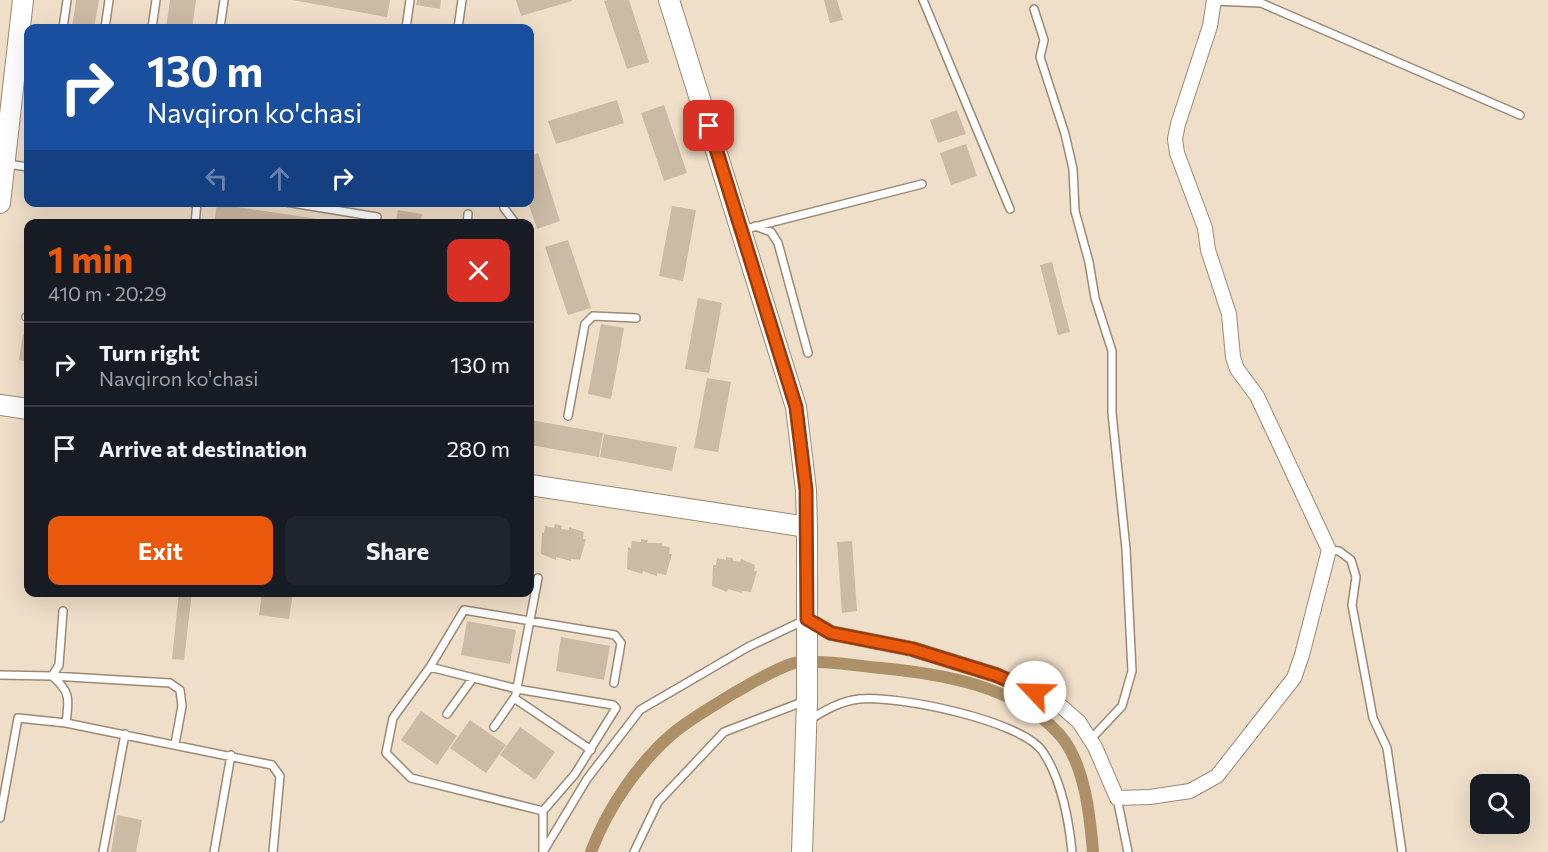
<!DOCTYPE html>
<html lang="en">
<head>
<meta charset="utf-8">
<style>
  body { margin:0; font-family:Commissioner,sans-serif; background:#20242c; color:#f1f3f6; height:100vh; display:flex; flex-direction:column; font-size:22px; white-space:nowrap }
  * { box-sizing:border-box; margin:0 }
  p { font-size:20px; color:#9ea1a6 }
  .icon { flex:none; width:33px; height:33px; fill:none; stroke:currentColor; stroke-width:2; stroke-linecap:round; stroke-linejoin:round }
  .map { position:relative; flex:1; overflow:hidden }
  .sheet { position:absolute; left:24px; top:219px; width:510px; height:378px; display:flex; flex-direction:column; background:#171b24; border-radius:12px; box-shadow:0 6px 24px #0002 }
  .sheet>* { flex:none }
  .hud { position:absolute; left:24px; top:24px; width:510px; height:183px; border-radius:12px; box-shadow:0 6px 24px #0002; background:#1a4fa0; color:#fff; overflow:hidden }
  .fabs { position:absolute; left:1470px; top:774px; display:grid; gap:12px }
  .fabs a { display:grid; place-items:center; width:60px; height:60px; border-radius:12px; background:#171b24; box-shadow:0 6px 24px #0002; font-size:30px }
  .pin { position:absolute; display:grid; place-items:center; width:51px; height:51px; color:#fff; margin:-26px; border-radius:12px; box-shadow:0 3px 9px #0006 }
  .me { position:absolute; width:66px; margin:-33px; rotate:294deg; stroke-linejoin:round; filter:drop-shadow(0 0 4px #0008) }
  .turn { display:flex; align-items:center; gap:21px; height:126px; padding:0 24px; font-size:27px }
  .turn .icon { width:78px; height:78px; stroke-width:2.5 }
  .turn b { display:block; font-size:42px; line-height:51px }
  .lanes { display:flex; align-items:center; height:57px; padding:0 24px; background:#0003; justify-content:center; gap:30px; direction:ltr }
  .lanes .off { opacity:.35 }
  .round { display:grid; place-items:center; flex:none; width:63px; height:63px; border-radius:12px; background:#20242c }
  .summary { display:flex; align-items:center; justify-content:space-between; height:102px; padding:0 24px }
  h1 { font-size:36px; font-weight:700; line-height:45px; color:#ea580c }
  .primary-button { display:flex; gap:12px; margin-top:auto; padding:12px 24px }
  .primary-button a { flex:1; height:69px; border-radius:12px; background:#ea580c; color:#fff; font-size:24px; font-weight:700; line-height:69px; text-align:center }
  .primary-button a+a { background:#20242c; color:#f1f3f6 }
  ul { padding:0; list-style:none }
  li { display:flex; align-items:center; gap:18px; height:84px; padding:0 24px; border-top:2px solid #363941 }
  li div { flex:1 }
  li b { display:block; font-size:22px }
  li em { font-style:normal }
  .map>svg:first-child { display:block }
</style>
</head>
<body>
<div class="map">
<svg width="1548" height="852" viewBox="0 0 1548 852">
  <rect width="100%" height="100%" fill="#efdec8"/>
  <g fill="none" stroke-linecap="round" stroke-linejoin="round">
    <path stroke="#ae9068" stroke-width="12" d="M591,852C607,808 641,759 677,730C695,716 715,705 734,693C752,683 771,671 791,664C811,658 859,666 881,668C943,674 1017,686 1060,735C1085,764 1090,816 1093,852"/>
  </g>
  <path fill="#cbbaa4" d="M76,0H99L94,28H72Z
    M170,0H196L192,28H166Z
    M292,0H390L387,17Z
    M417,0H441L440,9L416,5Z
    M516,0H572V1L521,16Z
    M608,0H629L649,62L627,69L604,1Z
    M824,0H837L843,20L830,23Z
    M617,100L624,123L556,144L548,121Z
    M664,105L687,173L664,181L641,113Z
    M957,110L966,134L938,143L930,120Z
    M966,144L977,176L951,185L940,153Z
    M538,153L560,221L537,229L528,202L530,156Z
    M217,204L338,222V224H214Z
    M672,206L696,210L683,281L659,276Z
    M398,210L422,214L420,224H395Z
    M568,240L591,308L568,315L545,247Z
    M1052,262L1070,332L1058,335L1040,265Z
    M698,298L722,303L709,373L685,369Z
    M601,324L624,328L611,399L588,394Z
    M23,334L28,335V362L19,360Z
    M707,378L731,382L718,452L694,448Z
    M531,420L603,433L599,457L530,445Z
    M604,434L677,447L672,471L600,457Z
    M555,524L562,526L561,529L569,530V527L584,532L583,539H586L580,560L571,559V561L556,557V560L541,554L542,533H544L545,526L554,528Z
    M641,539L648,540L647,543H662V546L670,547L669,554H672L666,575L657,573V576L643,571L642,574L627,569L628,547L631,548L632,541L641,542Z
    M852,541L857,611L842,613L837,542Z
    M726,557L733,558V561L740,562L741,559L755,565L754,571H757L751,592L742,591V593L728,589L727,592L712,586L713,565H716L717,558L726,560Z
    M179,592H192L184,660L172,659Z
    M262,592H293L289,619L259,615Z
    M467,621L516,630L510,664L461,655Z
    M561,637L610,646L604,680L556,671Z
    M421,711L457,736L437,765L401,740Z
    M470,720L506,745L486,773L450,748Z
    M520,727L555,752L535,780L500,755Z
    M117,815L142,820L136,852H111Z"/>
  <g fill="none" stroke-linecap="round" stroke-linejoin="round">
    <defs>
      <path id="lane" d="M923,0L1010,209
        M1214,1L1261,3L1520,115
        M1034,9L1044,40L1040,57L1065,134L1073,169L1075,211L1089,262L1095,298L1112,351V413L1126,549L1132,671L1122,706L1090,740
        M63,28L67,0
        M105,28L109,0
        M152,28L156,0
        M220,28L224,0
        M406,28L410,0
        M458,28L462,0
        M7,164L28,167
        M286,202L377,217
        M504,208L516,224
        M195,224L197,202
        M467,224L468,214
        M755,226L771,232L778,243L808,353
        M742,230L922,184
        M26,317H28
        M568,416L585,324L593,316L636,318
        M1329,550L1339,551L1351,560L1356,577L1352,605L1373,718L1387,748L1402,852
        M430,667L517,689L613,705L616,708L575,774L543,811V852
        M0,675L52,676L59,665L63,611
        M516,693L538,578
        M447,714L473,678
        M809,720C824,711 840,701 859,699C896,695 1022,720 1043,752C1061,779 1069,821 1072,852
        M494,727L514,698L591,750
        M175,744L182,706L180,690L170,683L52,676C71,692 69,699 66,723L272,765L280,776L273,852
        M1117,798L1128,852
        M543,811L411,778L386,753L393,718L430,667L464,610L615,635L621,643L614,683
        M0,818L18,718L66,723
        M103,852L125,734
        M214,852L231,755
        M543,852L587,779L640,710L748,647L805,620
        M634,852L658,802L724,732L805,701"/>
      <path id="street" d="M807,619L831,633L912,649L996,675L1054,700L1079,722L1095,747L1117,798L1150,797L1190,791L1217,776L1294,678L1302,655L1329,550L1257,396L1237,369L1233,357L1229,314L1208,250L1205,228L1177,153L1175,139L1178,124L1210,26L1214,0"/>
      <path id="secondary" d="M669,0L796,407L806,490L807,527V701L802,852
        M0,203L23,0
        M0,405L28,409
        M530,485L807,527"/>
    </defs>
    <use href="#lane" stroke="#9a8a75" stroke-width="10"/>
    <use href="#street" stroke="#9a8a75" stroke-width="16"/>
    <use href="#secondary" stroke="#9a8a75" stroke-width="22"/>
    <use href="#lane" stroke="#fff" stroke-width="7"/>
    <use href="#street" stroke="#fff" stroke-width="14"/>
    <use href="#secondary" stroke="#fff" stroke-width="20"/>
  </g>
  <g fill="none" stroke-linecap="round" stroke-linejoin="round">
    <defs>
      <path id="route" d="M709,126L796,407L806,490L807,619L831,633L912,649L996,675L1035,692"/>
    </defs>
    <use href="#route" stroke="#983908" stroke-width="15"/>
    <use href="#route" stroke="#ea580c" stroke-width="10"/>
  </g>
</svg>
<div class="fabs">
<a><svg class="icon" aria-label="search" viewBox="0 0 24 24"><circle cx="10" cy="10" r="6"/><path d="M15 15l6 6"/></svg></a>
</div>
<div class="pin" style="left:709px;top:126px;background:#d93025"><svg class="icon" aria-label="arrive" viewBox="0 0 24 24"><path d="M6 21V4h12l-3 4 3 4H6"/></svg></div>
<svg class="me" style="left:1035px;top:692px" viewBox="-20 -20 40 40"><circle r="19" fill="#fff"/><path d="M0-13L10 11 0 6-10 11z" fill="#ea580c"/></svg>
<div class="hud">
<div class="turn"><svg class="icon" aria-label="right" viewBox="0 0 24 24"><path d="M7 20v-9h11M14 6l5 5-5 5"/></svg><div><b>130 m</b>Navqiron ko'chasi</div></div>
<div class="lanes"><svg class="icon off" aria-label="left" viewBox="0 0 24 24"><path d="M17 20v-9H6M10 6l-5 5 5 5"/></svg><svg class="icon off" aria-label="ahead" viewBox="0 0 24 24"><path d="M12 20V5M6 11l6-6 6 6"/></svg><svg class="icon" aria-label="right" viewBox="0 0 24 24"><path d="M7 20v-9h11M14 6l5 5-5 5"/></svg></div>
</div>
<section class="sheet">
<div class="summary"><div><h1>1 min</h1><p>410 m · 20:29</p></div><a class="round" style="background:#d93025;color:#fff"><svg class="icon" aria-label="close" viewBox="0 0 24 24"><path d="M6 6l12 12M18 6L6 18"/></svg></a></div>
<ul>
<li><svg class="icon" aria-label="right" viewBox="0 0 24 24"><path d="M7 20v-9h11M14 6l5 5-5 5"/></svg><div><b>Turn right</b><p>Navqiron ko'chasi</p></div><em>130 m</em></li>
<li><svg class="icon" aria-label="arrive" viewBox="0 0 24 24"><path d="M6 21V4h12l-3 4 3 4H6"/></svg><div><b>Arrive at destination</b></div><em>280 m</em></li>
</ul>
<div class="primary-button"><a>Exit</a><a>Share</a></div>
</section>
</div>
</body>
</html>
